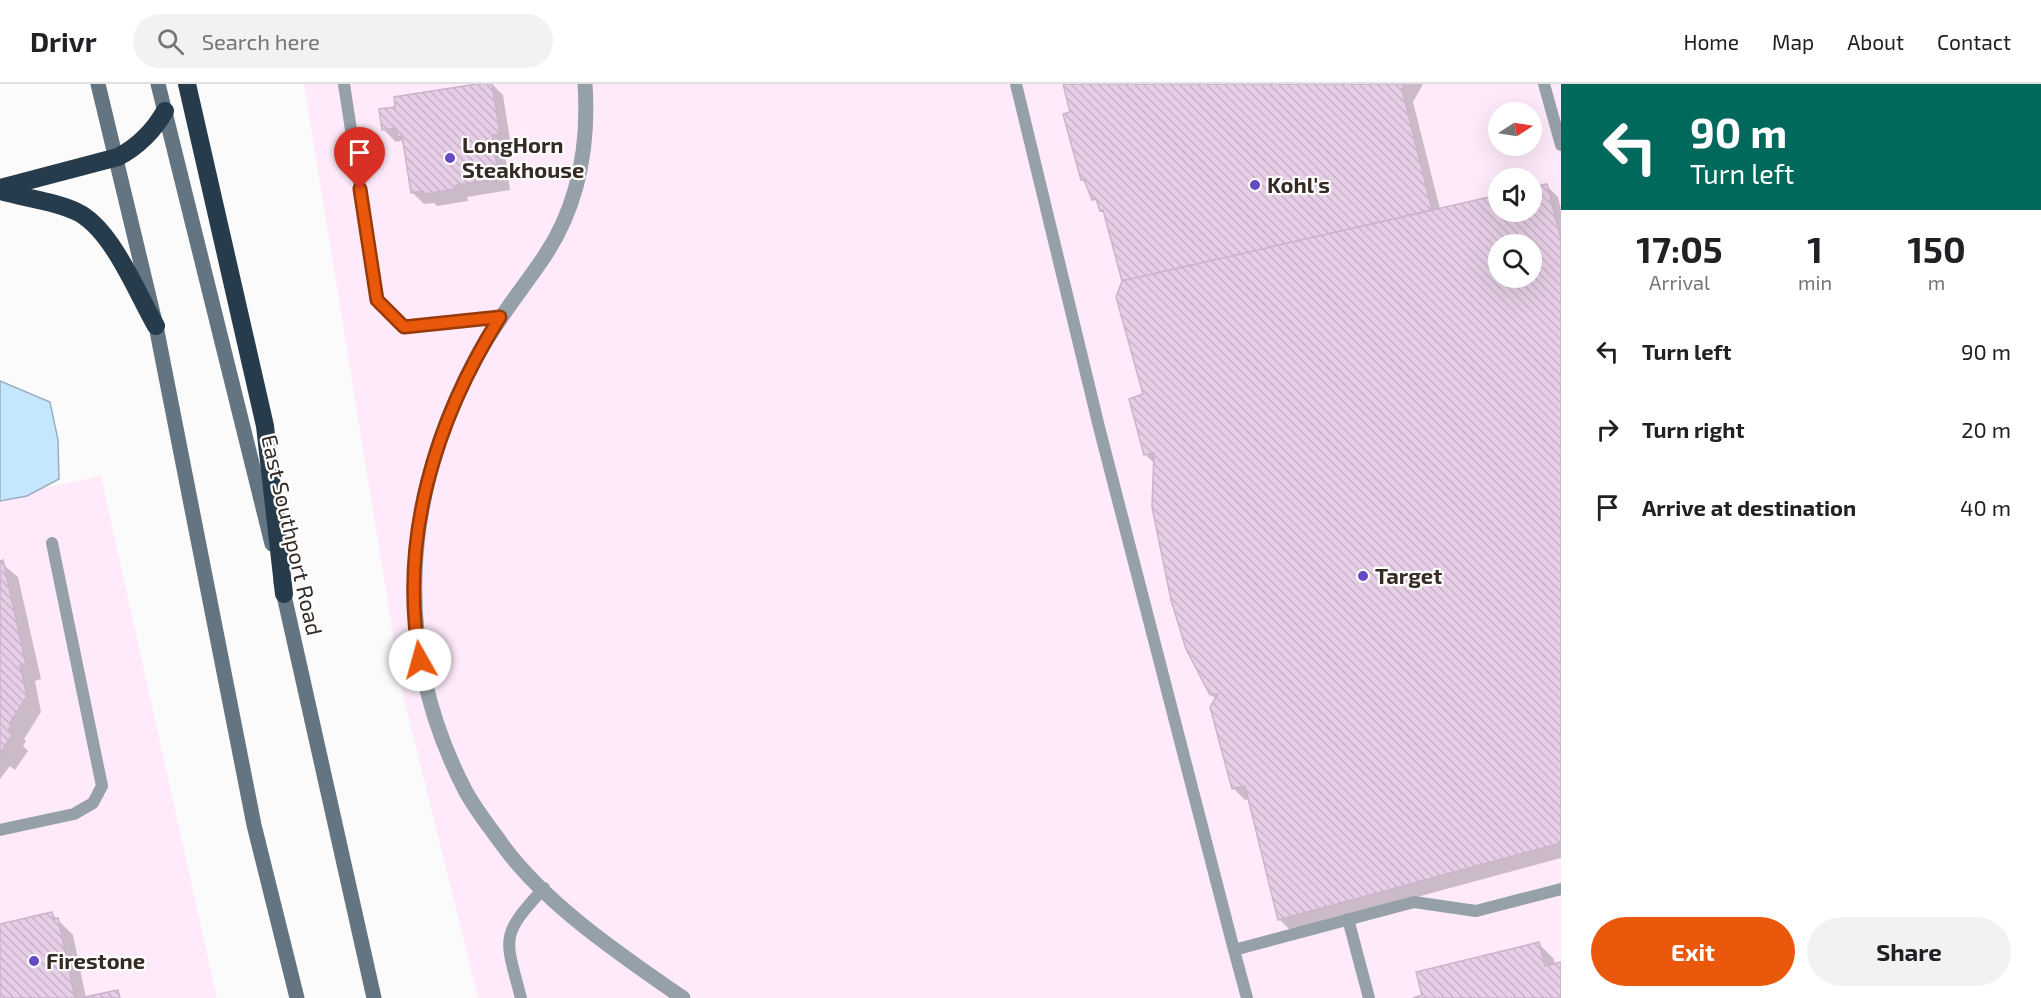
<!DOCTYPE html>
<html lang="en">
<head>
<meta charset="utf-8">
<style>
  body { margin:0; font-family:"Exo 2",sans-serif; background:#f2f2f2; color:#202124; height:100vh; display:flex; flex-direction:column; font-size:22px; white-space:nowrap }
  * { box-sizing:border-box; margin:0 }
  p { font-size:20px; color:#757577 }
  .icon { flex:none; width:33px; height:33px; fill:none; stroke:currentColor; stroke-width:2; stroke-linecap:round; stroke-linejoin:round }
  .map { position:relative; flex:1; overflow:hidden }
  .panel { display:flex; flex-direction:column; background:#fff; width:480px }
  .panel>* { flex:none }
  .guide { background:#00695c; color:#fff; overflow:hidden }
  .needle { width:39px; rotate:78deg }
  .controls { position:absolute; left:1488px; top:18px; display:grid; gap:12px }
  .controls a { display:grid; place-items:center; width:54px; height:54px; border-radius:50%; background:#fff; box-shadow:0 6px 24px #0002; font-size:30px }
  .pin { position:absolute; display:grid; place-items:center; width:51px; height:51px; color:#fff; margin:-62px -26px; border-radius:50% 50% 50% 0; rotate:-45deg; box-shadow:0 0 6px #0007 }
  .pin .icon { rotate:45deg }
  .me { position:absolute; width:66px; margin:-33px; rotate:353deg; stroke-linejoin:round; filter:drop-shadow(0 0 4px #0008) }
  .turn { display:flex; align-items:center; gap:21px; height:126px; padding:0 30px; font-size:27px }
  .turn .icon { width:78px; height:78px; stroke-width:2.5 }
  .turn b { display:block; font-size:42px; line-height:51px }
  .eta { display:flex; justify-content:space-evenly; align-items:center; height:102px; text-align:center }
  .eta b { font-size:36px; font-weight:700; line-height:42px }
  .cta { display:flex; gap:12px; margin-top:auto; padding:12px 30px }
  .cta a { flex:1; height:69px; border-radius:36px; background:#ea580c; color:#fff; font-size:24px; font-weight:700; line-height:69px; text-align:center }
  .cta a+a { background:#f2f2f2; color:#202124 }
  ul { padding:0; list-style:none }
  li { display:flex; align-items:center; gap:18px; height:78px; padding:0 30px }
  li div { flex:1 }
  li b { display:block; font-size:22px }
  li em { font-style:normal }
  header { display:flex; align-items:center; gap:36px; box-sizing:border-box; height:84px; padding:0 30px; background:#fff; border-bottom:2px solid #e0e0e0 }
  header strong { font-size:28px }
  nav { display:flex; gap:33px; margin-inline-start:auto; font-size:21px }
  .search { width:420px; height:54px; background:#f2f2f2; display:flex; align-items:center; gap:15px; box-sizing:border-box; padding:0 21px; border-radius:33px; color:#757577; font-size:22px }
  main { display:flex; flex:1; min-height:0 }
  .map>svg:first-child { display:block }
</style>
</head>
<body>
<header>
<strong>Drivr</strong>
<div class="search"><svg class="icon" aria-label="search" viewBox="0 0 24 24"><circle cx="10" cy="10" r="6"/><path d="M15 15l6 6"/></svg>Search here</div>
<nav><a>Home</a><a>Map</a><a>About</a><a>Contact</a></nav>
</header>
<main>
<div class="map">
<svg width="1561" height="914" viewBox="0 0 1561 914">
  <defs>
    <pattern id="building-back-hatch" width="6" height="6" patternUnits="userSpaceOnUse" patternTransform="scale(1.5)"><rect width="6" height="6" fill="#e6cfe6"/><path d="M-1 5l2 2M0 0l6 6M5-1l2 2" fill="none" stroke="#c6b2c5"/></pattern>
  </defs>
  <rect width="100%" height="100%" fill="#fbfbfb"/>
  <path fill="#feeafa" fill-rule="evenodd" d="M304,0H1561V914H478L402,606ZM1498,28H1532V62H1498ZM1498,94H1532V128H1498ZM1498,160H1532V194H1498Z
    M101,392L217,914H0V413Z"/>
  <path fill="#c4e6fe" stroke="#99aebd" stroke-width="1.5" d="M0,297L50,318L58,356L59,395L27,412L0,417Z"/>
  <path fill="#0003" fill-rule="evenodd" d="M487,0H492L503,11L511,62L504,63L510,106L467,113L468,117L437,122L434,119L424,120L412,108L404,56L396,58L384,46L397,24Z
    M1064,0H1423L1413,18L1440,125L1498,112V128H1532V105L1546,101L1558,113L1561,125V774L1291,847L1279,835L1250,715L1245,716L1233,704L1216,616L1211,610L1155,380L1145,370V311L1124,197L1106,132L1082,95L1072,29ZM1498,160H1532V194H1498Z
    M0,478L18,493L41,595L35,597L41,628L24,655L26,657L23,662L28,667L15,686L10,682L0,695Z
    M52,830L73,851L86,914H0V841Z
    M1538,859L1554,875L1555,881L1561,880V914H1415Z"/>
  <path fill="url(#building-back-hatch)" stroke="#cbb4cb" stroke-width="1.5" fill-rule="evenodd" d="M477,0H492L500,50L492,51L499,95L456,101V105L424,110L423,107L411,109L402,52L398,53L396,44L382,46L379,25L395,23L394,13Z
    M1063,0H1405L1402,5L1432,126L1122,197L1103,126L1100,127L1096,115L1092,116L1084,95L1081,96L1063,30L1070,28Z
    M1547,100L1561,155V759L1278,836L1245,702L1232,705L1210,623L1218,610L1210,611L1186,565L1171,516L1152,423L1154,369L1144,371L1129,315L1143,310L1116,213L1122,197L1498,111V128H1532V103ZM1498,160H1532V194H1498Z
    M3,476L26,580L20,581L27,612L10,639L12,640L8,647L13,650L0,670V477Z
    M52,828L54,835L58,834L75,914H0V840Z
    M1539,858L1545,882L1561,878V914H1413L1422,911L1416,888Z
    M118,906L120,914H80Z"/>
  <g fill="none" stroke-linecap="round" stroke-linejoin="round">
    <path stroke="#95a0a8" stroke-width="12" d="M344,0L377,216L404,243L500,233
      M1016,0L1099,343L1234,866
      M1544,0L1561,61
      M0,746L74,730L93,719L102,702L52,459
      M1348,835L1369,914
      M521,914C505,853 499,853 544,804
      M1247,914L1234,866L1414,818L1476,827L1561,805"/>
    <path stroke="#95a0a8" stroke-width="15" d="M585,0C589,60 579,121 544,173C521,207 495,238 476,274C401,414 392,565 465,706C475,725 489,742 501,759C545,820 622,872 683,914"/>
    <path stroke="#647480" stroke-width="15" d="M98,0L156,242L254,741L297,914
      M158,0L272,460
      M281,498L374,914"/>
    <path stroke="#263c4c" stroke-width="18" d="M187,0L265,342L284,510
      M0,104L118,73C139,62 153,48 165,27
      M0,107C24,114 60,118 81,130C114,150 137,209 156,242"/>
  </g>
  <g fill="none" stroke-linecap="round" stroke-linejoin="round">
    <defs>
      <path id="route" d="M360,105L377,216L404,243L500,233C436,335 398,455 420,576"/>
    </defs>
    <use href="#route" stroke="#983908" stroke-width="15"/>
    <use href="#route" stroke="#ea580c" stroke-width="10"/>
  </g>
  <g fill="#644ac3" stroke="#fff" stroke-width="2">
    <circle cx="450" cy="74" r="6"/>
    <circle cx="1255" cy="101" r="6"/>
    <circle cx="1363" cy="492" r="6"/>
    <circle cx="34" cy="877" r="6"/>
  </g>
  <g text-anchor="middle" stroke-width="4.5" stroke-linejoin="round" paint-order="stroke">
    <g font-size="22" font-weight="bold" fill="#352b24" stroke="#fff" text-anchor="start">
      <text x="462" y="69">LongHorn<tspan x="462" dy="25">Steakhouse</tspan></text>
      <text x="1267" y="109">Kohl's</text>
      <text x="1375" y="500">Target</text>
      <text x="46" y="885">Firestone</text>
    </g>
    <g font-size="22" fill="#352b24" stroke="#fff">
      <text transform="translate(292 451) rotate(77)" y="8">East Southport Road</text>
    </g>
  </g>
</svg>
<div class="controls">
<a><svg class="needle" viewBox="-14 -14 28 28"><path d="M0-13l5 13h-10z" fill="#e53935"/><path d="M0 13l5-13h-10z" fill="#757577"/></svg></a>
<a><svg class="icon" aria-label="sound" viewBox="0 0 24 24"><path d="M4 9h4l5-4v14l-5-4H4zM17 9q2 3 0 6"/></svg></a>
<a><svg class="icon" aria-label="search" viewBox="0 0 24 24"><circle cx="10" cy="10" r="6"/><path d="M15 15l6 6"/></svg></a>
</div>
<div class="pin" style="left:360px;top:105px;background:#d93025"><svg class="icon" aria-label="arrive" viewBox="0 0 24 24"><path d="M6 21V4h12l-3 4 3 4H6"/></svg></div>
<svg class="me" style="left:420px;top:576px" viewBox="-20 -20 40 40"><circle r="19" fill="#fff"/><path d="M0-13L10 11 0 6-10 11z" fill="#ea580c"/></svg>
</div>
<section class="panel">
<div class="guide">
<div class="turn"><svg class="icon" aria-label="left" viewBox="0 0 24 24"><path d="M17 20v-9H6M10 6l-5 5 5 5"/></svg><div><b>90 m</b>Turn left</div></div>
</div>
<div class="eta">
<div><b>17:05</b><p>Arrival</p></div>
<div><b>1</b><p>min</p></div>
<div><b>150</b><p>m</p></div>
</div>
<ul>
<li><svg class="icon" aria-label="left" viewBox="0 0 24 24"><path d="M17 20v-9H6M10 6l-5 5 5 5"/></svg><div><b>Turn left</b></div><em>90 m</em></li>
<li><svg class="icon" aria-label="right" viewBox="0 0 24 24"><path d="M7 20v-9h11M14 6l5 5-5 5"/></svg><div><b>Turn right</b></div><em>20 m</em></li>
<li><svg class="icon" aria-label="arrive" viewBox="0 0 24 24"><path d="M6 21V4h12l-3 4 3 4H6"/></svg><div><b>Arrive at destination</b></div><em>40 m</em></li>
</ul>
<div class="cta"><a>Exit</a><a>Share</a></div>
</section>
</main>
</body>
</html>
